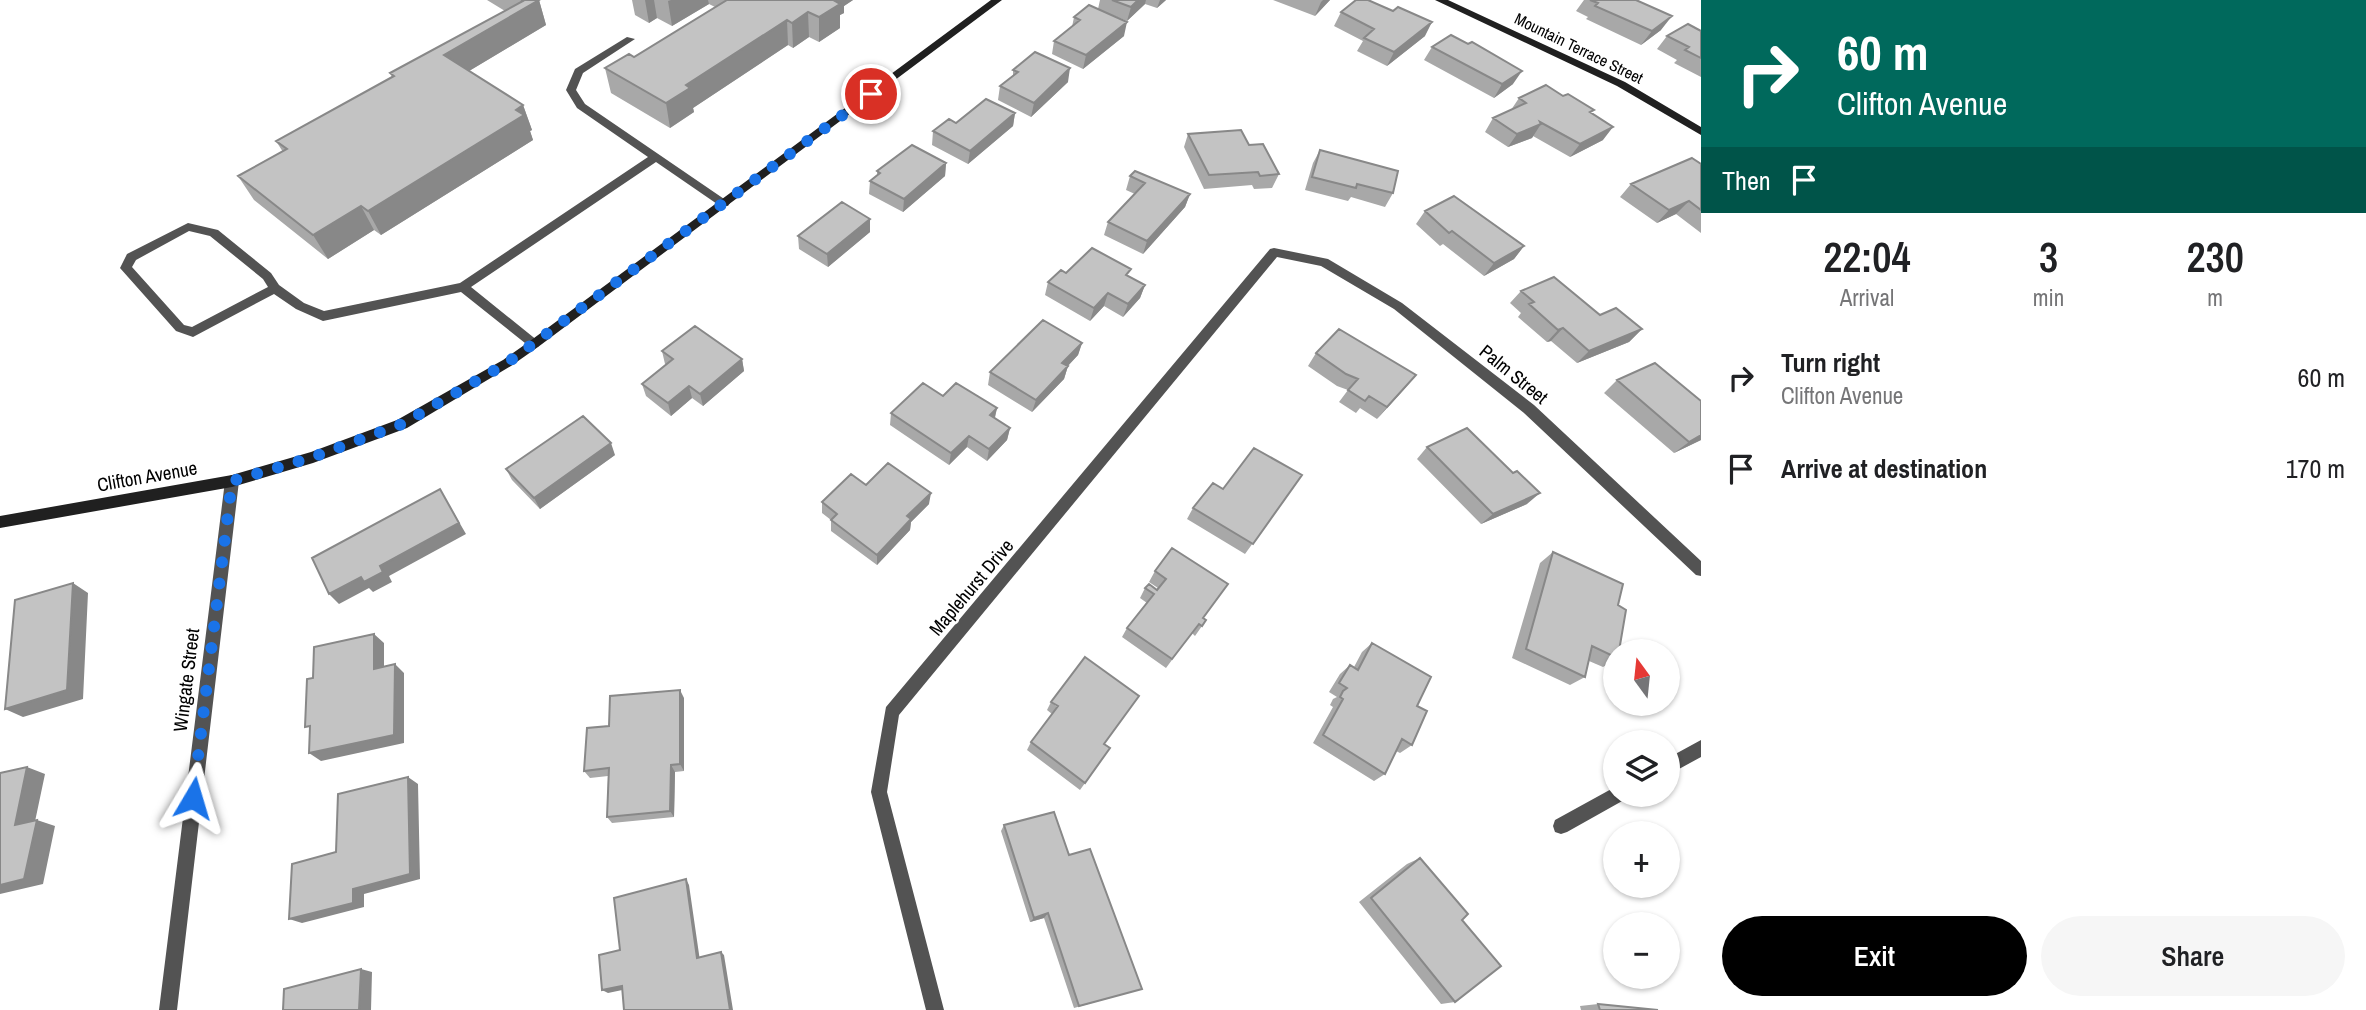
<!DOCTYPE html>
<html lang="en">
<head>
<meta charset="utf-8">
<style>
  body { margin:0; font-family:"Archivo Narrow",sans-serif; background:#f6f6f6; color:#202124; height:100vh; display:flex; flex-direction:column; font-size:26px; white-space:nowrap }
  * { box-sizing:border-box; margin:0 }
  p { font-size:23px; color:#757577 }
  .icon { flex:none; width:38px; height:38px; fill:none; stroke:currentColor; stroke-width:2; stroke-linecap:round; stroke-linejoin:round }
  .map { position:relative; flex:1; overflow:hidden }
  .panel { display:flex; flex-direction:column; background:#fff; width:665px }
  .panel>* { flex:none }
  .guide { background:#00695c; color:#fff; overflow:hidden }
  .needle { width:46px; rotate:345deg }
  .buttons { position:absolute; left:1603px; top:639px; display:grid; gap:14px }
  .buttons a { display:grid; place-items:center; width:77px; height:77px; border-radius:50%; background:#fff; box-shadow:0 2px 5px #0004; font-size:35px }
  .pin { position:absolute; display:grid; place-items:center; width:60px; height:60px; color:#fff; margin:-30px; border:4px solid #fff; border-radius:50%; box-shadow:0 2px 7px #0007 }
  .me { position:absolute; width:77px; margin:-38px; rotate:7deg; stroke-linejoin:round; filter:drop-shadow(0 0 5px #0008) }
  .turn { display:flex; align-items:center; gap:24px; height:147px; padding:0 21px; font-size:32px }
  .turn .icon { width:91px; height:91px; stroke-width:2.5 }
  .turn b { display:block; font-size:49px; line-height:60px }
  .then { display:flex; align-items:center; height:66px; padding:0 21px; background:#0003; gap:14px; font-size:26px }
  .eta { display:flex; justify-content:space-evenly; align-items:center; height:119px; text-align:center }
  .eta b { font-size:42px; font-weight:600; line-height:49px }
  .cta { display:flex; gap:14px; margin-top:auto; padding:14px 21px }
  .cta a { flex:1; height:80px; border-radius:42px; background:#000; color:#fff; font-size:28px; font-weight:600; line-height:80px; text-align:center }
  .cta a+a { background:#f6f6f6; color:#202124 }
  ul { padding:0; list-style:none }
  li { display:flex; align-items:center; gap:21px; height:91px; padding:0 21px }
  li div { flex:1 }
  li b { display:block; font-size:26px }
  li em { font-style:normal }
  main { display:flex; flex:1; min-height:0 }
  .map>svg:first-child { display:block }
</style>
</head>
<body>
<main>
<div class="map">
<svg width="1701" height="1010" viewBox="0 0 1701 1010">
  <rect width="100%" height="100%" fill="#fff"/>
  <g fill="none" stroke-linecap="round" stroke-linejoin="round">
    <path fill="#535353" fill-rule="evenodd" d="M627,37L635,39L583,73L576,90L585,104L730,203L728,206H720L656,162L471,287L538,341L540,344L538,347H530L461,292L323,321L296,309L274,294L193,337L176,331L120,268L127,254L188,223L218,230L271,273L279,285L304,303L324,311L460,283L648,157L577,108L566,90L575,69ZM189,231L210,236L263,279L268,287L192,327L184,325L132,267L136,260Z"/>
    <path fill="#535353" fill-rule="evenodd" d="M1274,248L1328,259L1402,303L1534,405L1701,561V576L1696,575L1524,413L1394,309L1321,266L1277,257L899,715L887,792L944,1010H926L871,792L886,707L1270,249Z
      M232,475L237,477L239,481L177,1010H159L225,481L227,477Z
      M1701,740V757L1668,775V758Z
      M1615,787V794H1626L1624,800L1567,832L1561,834L1555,832L1553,826L1555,820Z"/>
    <path fill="#202020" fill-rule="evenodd" d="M991,0H1002L538,347L511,366L407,428L313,463L232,487L0,528V516L232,475L311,452L397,420L503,360L530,341Z
      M1435,0H1448L1625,82L1701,127V135L1617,86Z"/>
  </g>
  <path fill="#a8a8a8" d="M487,0H539L546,25L469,71L523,105L532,130L530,131L533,140L381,235L374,230L328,259L254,200L238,176L283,152L276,141L392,77L390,73L505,11Z
    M632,0H853L844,6V13L840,15V28L819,42L809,37L793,48L788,45L693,108L694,112L670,128L611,93L605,68L634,57L715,7L709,4L672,26L657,18L649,23L635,15Z
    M1100,0H1166L1157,8L1145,4L1127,21L1107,13L1124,36L1083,69L1052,54L1054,41L1072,27L1074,17L1098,9Z
    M1273,0H1330L1315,16Z
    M1584,0H1636L1661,30L1641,45L1586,19L1588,17L1576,11Z
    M1393,11L1425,36L1387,66L1357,51L1363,41L1334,26L1341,12Z
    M1701,31V77L1674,63L1677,60L1657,49L1667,36Z
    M1432,47L1513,84L1494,98L1424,60Z
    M1013,70L1068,82L1031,117L998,100L1000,86L1013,76Z
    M1519,98L1592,113L1603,140L1570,157L1533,136L1532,138L1508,147L1485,132L1493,118L1511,110Z
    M1015,113L1013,126L968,164L932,145L933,131L956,123Z
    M1188,134L1249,145L1279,174L1272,188L1254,189L1252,185L1204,189L1184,147Z
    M1320,150L1393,193L1385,207L1351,197L1348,201L1305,190L1313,163Z
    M946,163L945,176L903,212L869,194L870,181L877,176V171Z
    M1701,164V233L1676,214L1657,223L1620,197L1631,184Z
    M1130,176L1190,194L1185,207L1143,254L1104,235L1108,222L1135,194L1126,190Z
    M1425,211L1524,246L1514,259L1484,276L1443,244L1440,246L1416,224Z
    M870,219V232L828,267L799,249L798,236Z
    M1066,273L1129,276L1145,285L1140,298L1123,317L1104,306L1090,321L1045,295L1048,282Z
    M1521,291L1600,315L1642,329L1629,342L1577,363L1551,341L1547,342L1518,317L1521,313L1510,303Z
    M1082,343L1078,355L1068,366L1064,379L1032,412L988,385L990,372Z
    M662,351L742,359L744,371L703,406L692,398L671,416L646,396L642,384L667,365L665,364Z
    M1316,353L1406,387L1377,419L1360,408L1356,413L1339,402L1348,390L1337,386L1308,366Z
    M1617,380L1701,440L1674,453L1604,393Z
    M997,408L995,418L1010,428L1007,440L987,461L967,447L949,465L890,425L891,413Z
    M1427,447L1527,504L1481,524L1417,459Z
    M615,455L540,509L512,480L506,469Z
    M1302,475L1245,554L1187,519L1193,508L1223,489Z
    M866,485L929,504L911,522L910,530L877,565L831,531V520L822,513V502Z
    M1172,548L1203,618L1202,626L1195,636L1192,633L1166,668L1122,637L1127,628L1147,603L1140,598L1145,588L1157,590L1158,588L1149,582L1155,571Z
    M1553,552L1618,605L1615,660L1603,667L1589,661L1585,677L1570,685L1512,658L1540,563Z
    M1372,643L1417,706L1412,745L1400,753L1396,751L1385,774L1374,781L1313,743L1333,707L1330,705L1333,699L1337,697L1329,692L1340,674L1350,665L1354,667L1362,652Z
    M684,698V771L675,772L674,817L612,823L607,817L608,776L590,778L584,771L609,726Z
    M1051,702L1110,748L1080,790L1027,750L1031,742L1052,714L1047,710Z
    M1004,825L1069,855L1142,989L1074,1008L1044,918L1030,922L1001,831Z
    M1420,858L1455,1002L1441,1004L1359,902L1407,864Z
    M1598,1004L1658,1010H1581L1580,1006Z"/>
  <path fill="#888" d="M539,0L546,25L454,80L444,55Z
    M645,0H654L657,18L649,23Z
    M671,0H708L709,4L672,26L668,1Z
    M828,0H853L844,6V13L840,15V28L819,42V17Z
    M1138,0H1146L1145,4L1127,21L1131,7Z
    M1160,0H1166L1157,8Z
    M1323,0H1330L1315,16L1321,2Z
    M808,12L809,37L793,48L792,23Z
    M1672,16L1661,30L1641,45L1652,31Z
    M787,20L788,45L693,108L694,112L670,128L666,103L686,85Z
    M1127,22L1124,36L1083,69L1086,55Z
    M1432,22L1425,36L1387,66L1394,52Z
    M1070,68L1068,82L1031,117L1034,103Z
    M1522,71L1513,84L1494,98L1502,84Z
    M523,105L532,130L530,131L533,140L381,235L368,211Z
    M1015,113L1013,126L968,164L970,151Z
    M1541,124L1532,138L1508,147L1517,134Z
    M1613,127L1603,140L1570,157L1580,144Z
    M946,163L945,176L903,212L904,199Z
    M1190,194L1185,207L1143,254L1147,241Z
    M1689,201L1676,214L1657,223L1669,210Z
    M361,206L374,230L328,259L313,235Z
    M870,219V232L828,267L827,254Z
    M1524,246L1514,259L1484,276L1494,263Z
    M1145,285L1140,298L1123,317L1128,304Z
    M1108,293L1104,306L1090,321L1094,308Z
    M1563,328L1551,341L1547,342L1558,330Z
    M1642,329L1629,342L1577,363L1589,351Z
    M1082,343L1078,355L1059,375L1062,363Z
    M742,359L744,371L703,406L700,394Z
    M1068,366L1064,379L1032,412L1036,400Z
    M1416,375L1406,387L1377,419L1387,407Z
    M689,386L692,398L671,416L668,403Z
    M997,408L994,420L990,415Z
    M1010,428L1007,440L987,461L989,449Z
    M1701,435V440L1674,453L1689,442Z
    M969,436L967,447L949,465L951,453Z
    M611,443L615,455L540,509L534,498Z
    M440,489L466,534L389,576L392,582L373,592L369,588L339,604L329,594L380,566Z
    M931,493L929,504L911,522L910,530L877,565V555L907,516Z
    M1540,493L1527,504L1481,524L1493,514Z
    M73,583L88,593L83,699L23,717L5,709Z
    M374,634L384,643V678L374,669Z
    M395,664L404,673V743L321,761L309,753Z
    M680,690L684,698V771L680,764Z
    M671,765L675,772L674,817L670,811Z
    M27,767L45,774L33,831L15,825Z
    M408,777L418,784L420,879L364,894V907L302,923L289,919L353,889Z
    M37,820L55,826L43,884L0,894V885Z
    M686,879L689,885L700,961L697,958Z
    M1048,913L1044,918L1030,922L1034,918Z
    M721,952L724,955L733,1010H729Z
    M361,969L372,972L371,1010H359Z
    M622,986L627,989L608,993L602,990Z"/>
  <path fill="#c3c3c3" stroke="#888" stroke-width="2" d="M522,0H539L444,55L523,105L516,110L524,115L368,211L361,206L313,235L238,176L287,149L276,141L394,76L390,73L523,1Z
    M727,0H833L840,4L819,17L808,12L792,23L787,20L686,85L690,88L666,103L605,68L629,54L634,57Z
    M1112,0H1138L1131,7Z
    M1356,0H1368L1393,11L1398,7L1432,22L1394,52L1364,38L1374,29L1341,12Z
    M1590,0H1636L1672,16L1652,31L1595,6L1598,3Z
    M1089,5L1127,22L1086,55L1054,41L1080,20L1074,17Z
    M1688,24L1701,31V58L1685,50L1689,47L1667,36Z
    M1451,35L1468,44L1472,42L1522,71L1502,84L1432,47Z
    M1035,52L1070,68L1034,103L1000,86L1018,72L1013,70Z
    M1546,85L1563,96L1568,94L1594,110L1590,112L1613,127L1580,144L1540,122L1541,124L1517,134L1493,118L1526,103L1519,98Z
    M986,99L1015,113L970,151L933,131L949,119L956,123Z
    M1241,130L1249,145L1263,144L1279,174L1260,176L1258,172L1209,175L1188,134Z
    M912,145L946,163L904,199L870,181L880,173L877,171Z
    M1320,150L1398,171L1393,193L1357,184L1356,188L1312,177Z
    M1692,158L1701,164V210L1689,201L1669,210L1631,184Z
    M1135,171L1190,194L1147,241L1108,222L1145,183L1130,176Z
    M1454,196L1524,246L1494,263L1452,231L1449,233L1425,211Z
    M842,202L870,219L827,254L798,236Z
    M1092,248L1131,269L1126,275L1145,285L1128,304L1108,293L1094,308L1048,282L1061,270L1066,273Z
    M1554,277L1600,315L1616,308L1642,329L1589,351L1563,328L1558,330L1529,304L1534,302L1521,291Z
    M1043,320L1082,343L1062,363L1068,366L1036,400L990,372Z
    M695,326L742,359L700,394L689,386L668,403L642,384L673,359L662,351Z
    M1339,329L1416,375L1387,407L1369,396L1365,401L1348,390L1358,379L1346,374L1316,353Z
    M1655,363L1701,401V435L1689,442L1617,380Z
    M923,383L943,396L956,383L997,408L990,415L1010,428L989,449L969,436L951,453L891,413Z
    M583,416L611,443L534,498L506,469Z
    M1467,428L1513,473L1517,471L1540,493L1493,514L1427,447Z
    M1254,448L1302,475L1253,544L1193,508L1213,483L1223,489Z
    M888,463L931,493L907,516L911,519L877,555L831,520L837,514L822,502L851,474L866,485Z
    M440,489L459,523L380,566L383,572L364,582L361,577L329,594L312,558Z
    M1172,548L1228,584L1203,618L1206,620L1202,626L1199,624L1172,659L1127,628L1154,594L1145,588L1149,584L1157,590L1166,579L1155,571Z
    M1553,552L1623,584L1618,605L1626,610L1619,651H1615V657L1592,646L1585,677L1526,649Z
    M73,583L67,690L5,709L15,600Z
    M374,634V669L395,664L394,735L309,753L310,726L305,727L307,679L313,678L314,647Z
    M1372,643L1431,677L1417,706L1427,711L1412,745L1402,739L1385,774L1323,735L1343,699L1340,697L1343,691L1347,688L1339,683L1350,665L1358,670Z
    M1085,657L1139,696L1104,744L1110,748L1085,783L1031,742L1058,706L1051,702Z
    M680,690V764L671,765L670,811L607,817L609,768L584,771L587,728L609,726L610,696Z
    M27,767L15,825L37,820L24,879L0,885V773Z
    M408,777L410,874L353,889V903L289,919L292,864L336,852L338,794Z
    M1054,812L1069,855L1090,849L1142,989L1079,1006L1048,913L1034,918L1004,825Z
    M1420,858L1468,914L1462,920L1501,966L1455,1002L1371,898Z
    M686,879L697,958L721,952L730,1010H624L622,986L602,990L599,955L620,950L614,898Z
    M361,969L359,1010H283L284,989Z
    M1598,1004L1658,1010H1600Z"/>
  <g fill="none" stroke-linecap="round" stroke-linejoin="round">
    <path stroke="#1a73e8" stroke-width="12" stroke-dasharray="0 21.6" d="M193,798L232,481L313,457L402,424L507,363L871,94"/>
  </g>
  <g text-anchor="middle" stroke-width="5" stroke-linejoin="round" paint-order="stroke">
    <g font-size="16" fill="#000" stroke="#fff">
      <text transform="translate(1579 48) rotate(26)" y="6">Mountain Terrace Street</text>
    </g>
    <g font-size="19" fill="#000" stroke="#fff">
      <text transform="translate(1514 374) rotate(39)" y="7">Palm Street</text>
      <text transform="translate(147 476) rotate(-10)" y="7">Clifton Avenue</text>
      <text transform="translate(971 587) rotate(-50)" y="7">Maplehurst Drive</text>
      <text transform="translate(186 680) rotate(-83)" y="7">Wingate Street</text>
    </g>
  </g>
</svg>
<div class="buttons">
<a><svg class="needle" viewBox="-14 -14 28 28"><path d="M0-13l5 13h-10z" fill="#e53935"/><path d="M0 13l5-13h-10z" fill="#757577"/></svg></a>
<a><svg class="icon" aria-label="layers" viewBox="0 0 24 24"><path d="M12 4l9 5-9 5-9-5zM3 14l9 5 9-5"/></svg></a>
<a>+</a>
<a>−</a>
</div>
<div class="pin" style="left:871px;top:94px;background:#d93025"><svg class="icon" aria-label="arrive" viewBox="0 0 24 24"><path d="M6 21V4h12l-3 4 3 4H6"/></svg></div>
<svg class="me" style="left:193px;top:798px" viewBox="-20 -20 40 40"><path d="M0-17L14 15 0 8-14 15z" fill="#1a73e8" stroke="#fff" stroke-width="4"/></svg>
</div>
<section class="panel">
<div class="guide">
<div class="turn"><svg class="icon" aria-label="right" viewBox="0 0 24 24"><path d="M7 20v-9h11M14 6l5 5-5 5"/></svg><div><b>60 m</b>Clifton Avenue</div></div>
<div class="then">Then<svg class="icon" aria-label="arrive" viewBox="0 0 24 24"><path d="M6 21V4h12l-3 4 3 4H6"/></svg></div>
</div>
<div class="eta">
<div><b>22:04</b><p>Arrival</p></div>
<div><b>3</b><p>min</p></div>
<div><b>230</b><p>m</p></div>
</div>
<ul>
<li><svg class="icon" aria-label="right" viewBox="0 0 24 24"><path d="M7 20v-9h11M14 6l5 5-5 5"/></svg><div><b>Turn right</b><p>Clifton Avenue</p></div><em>60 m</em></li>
<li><svg class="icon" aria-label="arrive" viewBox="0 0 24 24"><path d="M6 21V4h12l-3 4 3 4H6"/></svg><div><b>Arrive at destination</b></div><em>170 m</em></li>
</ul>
<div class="cta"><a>Exit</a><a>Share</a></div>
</section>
</main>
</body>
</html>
